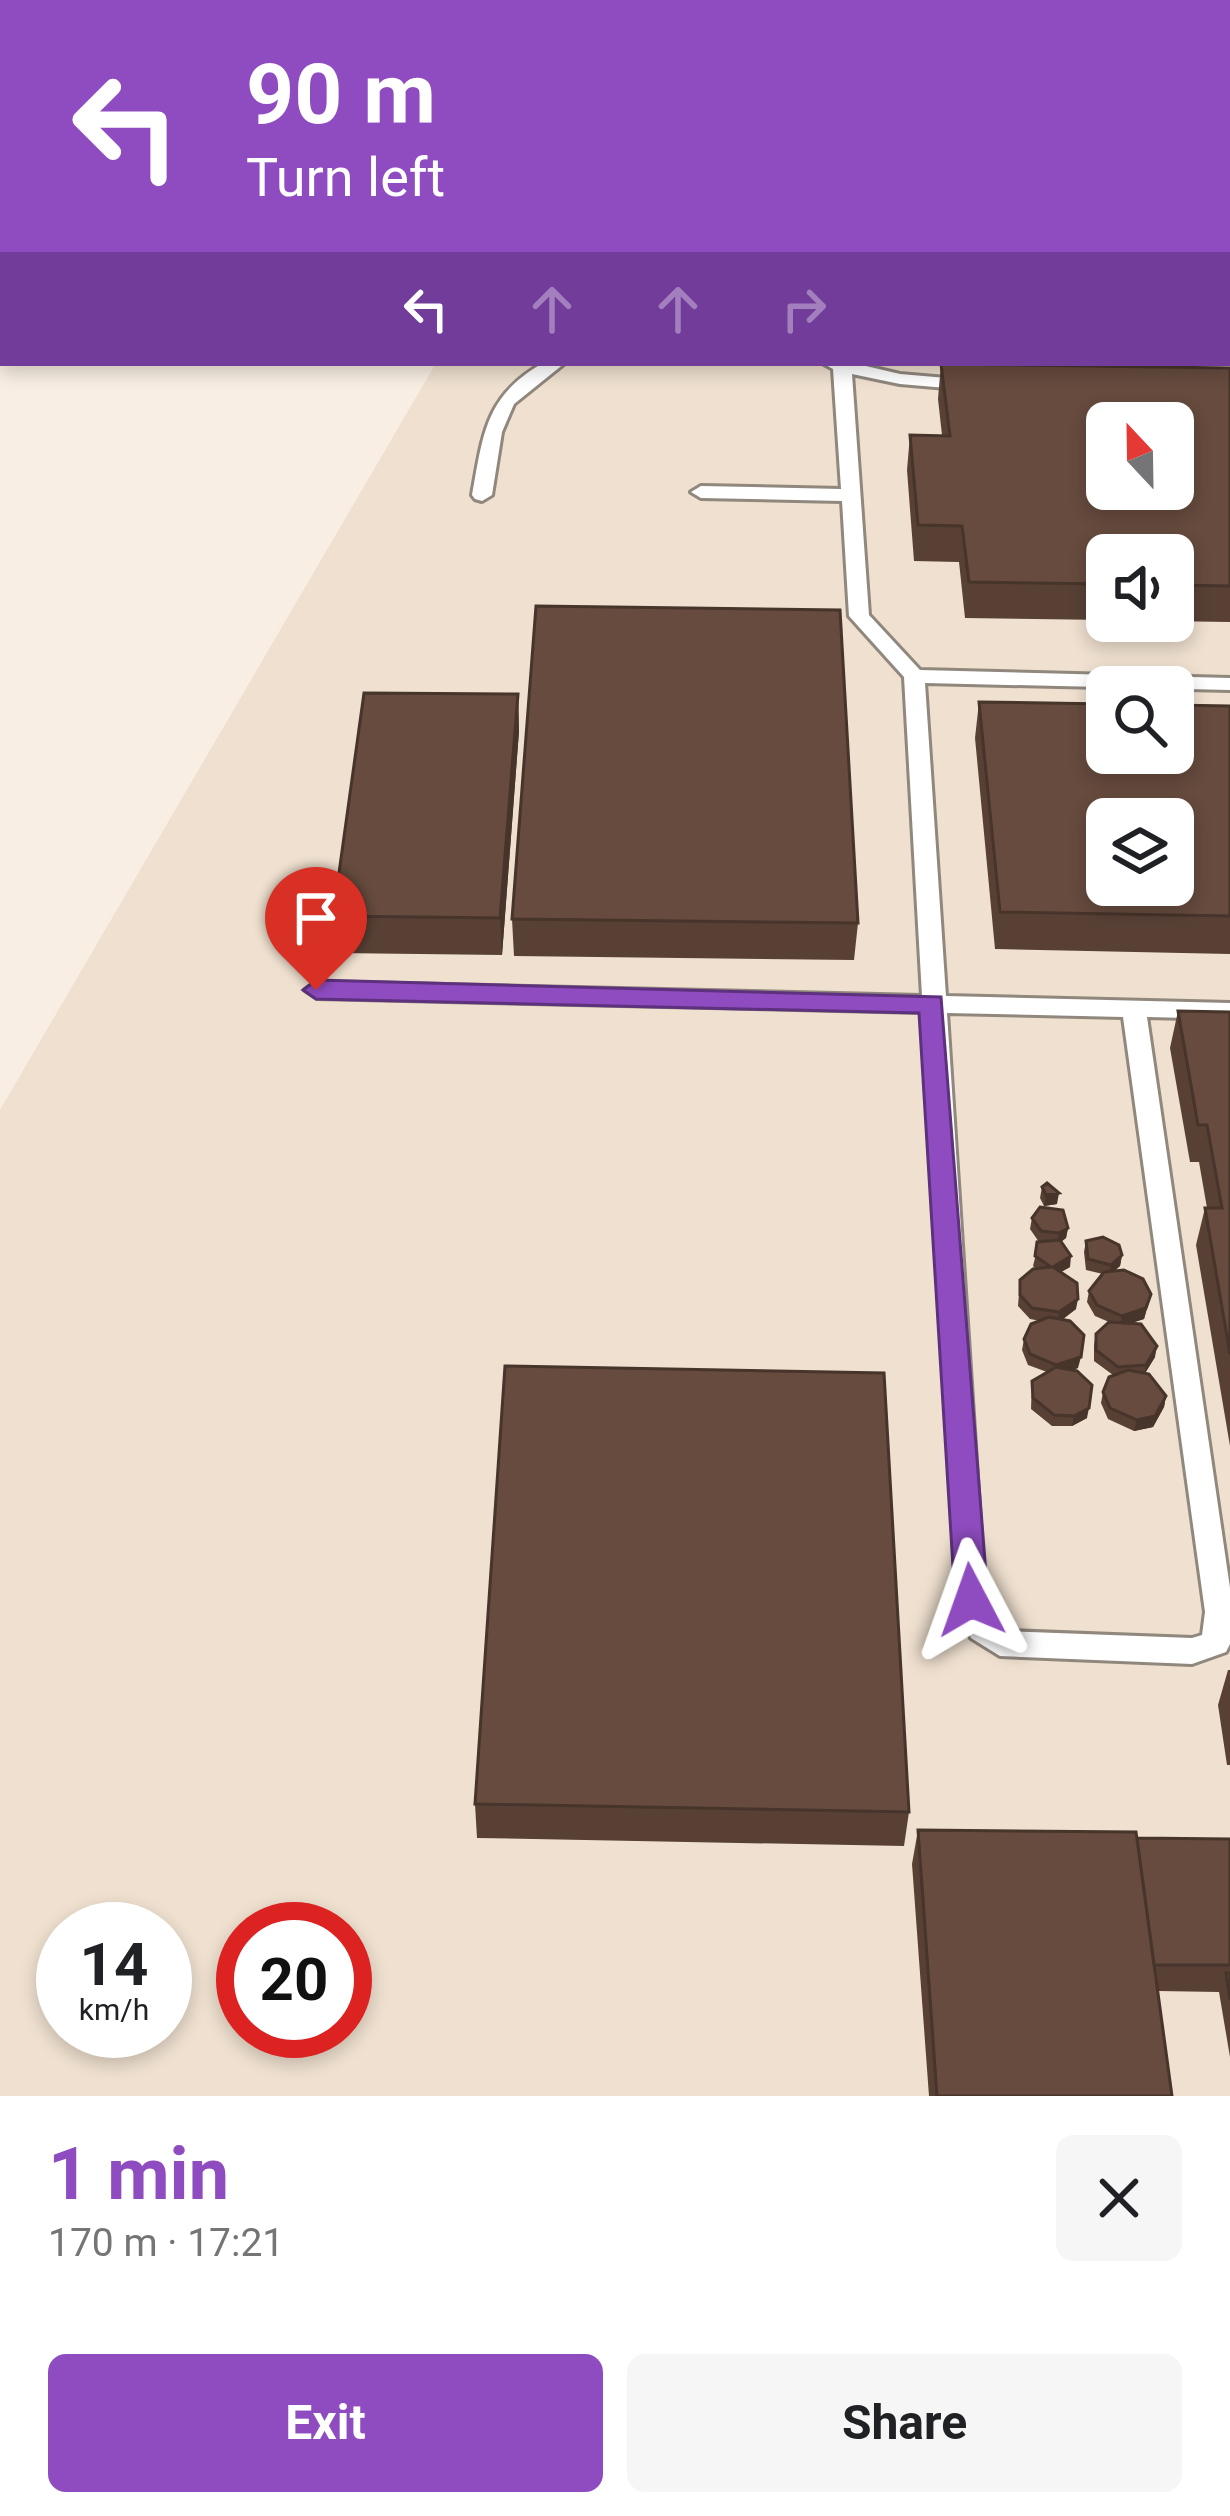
<!DOCTYPE html>
<html lang="en">
<head>
<meta charset="utf-8">
<style>
  body { margin:0; font-family:Roboto,sans-serif; background:#f6f6f6; color:#202124; height:100vh; display:flex; flex-direction:column; font-size:45px; white-space:nowrap }
  * { box-sizing:border-box; margin:0 }
  p { font-size:39px; color:#757577 }
  .icon { flex:none; width:66px; height:66px; fill:none; stroke:currentColor; stroke-width:2; stroke-linecap:round; stroke-linejoin:round }
  .map { position:relative; height:2096px; overflow:hidden }
  .sheet { display:flex; flex-direction:column; background:#fff; flex:1 }
  .sheet>* { flex:none }
  .banner { position:absolute; left:0px; top:0px; width:1230px; height:366px; box-shadow:0 6px 18px #0003; background:#8f4cc1; color:#fff; overflow:hidden }
  .needle { width:78px; rotate:338deg }
  .controls { position:absolute; left:1086px; top:402px; display:grid; gap:24px }
  .controls a { display:grid; place-items:center; width:108px; height:108px; border-radius:18px; background:#fff; box-shadow:0 6px 18px #0003; font-size:60px }
  .speed { position:absolute; left:36px; top:1902px; display:flex; gap:24px; font-size:60px; font-weight:700; text-align:center }
  .speed>* { display:grid; place-content:center; width:156px; height:156px; border-radius:50%; background:#fff; box-shadow:0 6px 18px #0003; line-height:1 }
  .speed small { font-size:30px; font-weight:400 }
  .speed .limit { border:18px solid #d22; background:#fff; color:#111 }
  .pin { position:absolute; display:grid; place-items:center; width:102px; height:102px; color:#fff; margin:-123px -51px; border-radius:50% 50% 50% 0; rotate:-45deg; box-shadow:0 0 12px #0007 }
  .pin .icon { rotate:45deg }
  .me { position:absolute; width:132px; margin:-66px; rotate:356deg; stroke-linejoin:round; filter:drop-shadow(0 0 9px #0008) }
  .turn { display:flex; align-items:center; gap:42px; height:252px; padding:0 48px; font-size:54px }
  .turn .icon { width:156px; height:156px; stroke-width:2.5 }
  .turn b { display:block; font-size:84px; line-height:102px }
  .lanes { display:flex; align-items:center; height:114px; padding:0 48px; background:#0003; justify-content:center; gap:60px; direction:ltr }
  .lanes .off { opacity:.35 }
  .round { display:grid; place-items:center; flex:none; width:126px; height:126px; border-radius:18px; background:#f6f6f6 }
  .head { display:flex; align-items:center; justify-content:space-between; height:204px; padding:0 48px }
  h1 { font-size:72px; font-weight:700; line-height:90px; color:#8f4cc1 }
  .button { display:flex; gap:24px; margin-top:auto; padding:24px 48px }
  .button a { flex:1; height:138px; border-radius:18px; background:#8f4cc1; color:#fff; font-size:48px; font-weight:700; line-height:138px; text-align:center }
  .button a+a { background:#f6f6f6; color:#202124 }
  .map>svg:first-child { display:block }
</style>
</head>
<body>
<div class="map">
<svg width="1230" height="2096" viewBox="0 0 1230 2096">
  <rect width="100%" height="100%" fill="#f8eee3"/>
  <path fill="#efe0cf" fill-rule="evenodd" d="M648,0H1230V2096H0V1110L436,363H1227V3ZM1107,423H1173V489H1107ZM1107,555H1173V621H1107ZM1107,687H1173V753H1107ZM1107,819H1173V885H1107ZM63,1929H165V2031H63ZM243,1929H345V2031H243Z"/>
  <g fill="none" stroke-linecap="round" stroke-linejoin="round">
    <defs>
      <path id="lane" d="M543,363H565L514,404L502,432L492,495L482,501L475,499L472,495C483,435 485,396 543,363Z
        M853,363L900,374L970,380L979,385L970,390L900,384L852,374L869,615L920,670L1230,678V690L925,683L946,996L1230,1003V1019L1147,1017L1230,1588V1644L1226,1652L1192,1664L1000,1656L971,1638L957,1600L923,1012L317,998L305,990L317,982L922,996L904,677L849,616L842,501L701,498L691,492L701,486L841,489L833,369L824,364ZM947,1013L1123,1017L1205,1612L1202,1635L1192,1638L1006,1631L993,1621L985,1600Z"/>
    </defs>
    <use href="#lane" stroke="#90877d" stroke-width="6"/>
    <use href="#lane" fill="#fff" fill-rule="evenodd"/>
  </g>
  <path fill="#584035" d="M941,364L1230,368V622L1163,621H1173V555H1107V620L965,618L959,562L914,561L907,470L910,435H942L938,399Z
    M518,694L519,731L502,955L336,953L333,916Z
    M979,702L1230,706V954L995,949L975,738Z
    M512,919L858,923L854,960L514,956Z
    M1178,1011L1230,1012V1446L1196,1245L1205,1208H1207L1199,1162H1190L1170,1048Z
    M1042,1187L1057,1204L1044,1206L1040,1198Z
    M1032,1218L1068,1228L1066,1238L1061,1242L1070,1267L1060,1272L1076,1309L1062,1320L1078,1368L1072,1370L1087,1418L1072,1426H1052L1031,1409L1032,1381L1047,1372L1028,1365L1022,1350L1024,1339L1041,1321L1030,1319L1018,1306L1020,1280L1036,1269L1033,1266L1039,1242L1030,1229Z
    M1086,1241L1122,1255L1120,1266L1114,1271L1151,1294L1144,1319L1130,1323L1155,1357L1145,1373L1166,1396L1164,1407L1153,1427L1134,1431L1108,1419L1101,1403L1103,1392L1113,1375L1094,1361V1345L1096,1334L1109,1322L1095,1316L1087,1302L1089,1291L1103,1274L1086,1270L1084,1252Z
    M1228,1670H1230V1765H1227L1218,1705Z
    M475,1804L909,1812L904,1846L477,1838Z
    M918,1830L1137,1838L1230,1839V2057L1219,1992L1158,1991L1172,2096H929L912,1864Z"/>
  <path fill="#47342b" d="M518,694L519,731L502,955L500,918Z
    M1059,1193L1057,1204L1044,1206L1046,1195Z
    M1068,1228L1066,1238L1057,1244L1059,1233Z
    M1122,1255L1120,1266L1109,1276L1111,1265Z
    M1071,1256L1070,1267L1051,1278L1053,1267Z
    M1151,1294L1144,1319L1120,1327L1122,1316Z
    M1078,1299L1076,1309L1057,1323L1059,1312Z
    M1157,1346L1155,1357L1144,1375L1146,1365Z
    M1081,1357L1078,1368L1054,1376L1056,1365Z
    M1166,1396L1164,1407L1153,1427L1134,1431L1137,1420Z
    M1089,1408L1087,1418L1072,1426L1074,1416Z"/>
  <path fill="#664b3e" stroke="#47342b" stroke-width="3" fill-rule="evenodd" d="M941,364L1230,368V586L1173,585V555H1107V584L969,582L962,526L918,525L910,435L950,436ZM1107,423H1173V489H1107Z
    M536,606L840,610L858,923L512,919Z
    M364,693L518,694L500,918L333,916Z
    M979,702L1107,704V753H1173V705L1230,706V916L1000,912ZM1107,819H1173V885H1107Z
    M1178,1011L1230,1012V1354L1205,1208H1222L1207,1125H1198Z
    M1047,1183L1059,1193L1046,1195L1042,1187Z
    M1040,1207L1063,1210L1068,1228L1059,1233L1041,1231L1032,1218Z
    M1103,1237L1119,1245L1122,1255L1111,1265L1088,1259L1086,1241Z
    M1060,1240L1071,1256L1053,1267L1077,1283L1078,1299L1059,1312L1032,1308L1020,1295V1280L1033,1269L1051,1267L1035,1256L1037,1242Z
    M1124,1270L1143,1279L1151,1294L1146,1308L1122,1316L1097,1305L1089,1291L1104,1272Z
    M1049,1317L1070,1321L1084,1335L1081,1357L1056,1365L1030,1354L1024,1339L1031,1324Z
    M1109,1322L1141,1324L1157,1346L1146,1365L1118,1367L1096,1350V1334Z
    M505,1366L884,1373L909,1812L475,1804Z
    M1056,1367L1077,1371L1092,1385L1089,1408L1074,1416L1054,1415L1033,1398L1032,1381Z
    M1128,1370L1149,1374L1166,1396L1155,1416L1137,1420L1110,1408L1103,1392L1109,1377Z
    M918,1830L1136,1832L1172,2096H937Z
    M1137,1838L1230,1839V1965H1154Z
    M1226,1973H1230V2000Z"/>
  <path fill="#8f4cc1" stroke="#5d317d" stroke-width="3" d="M316,980L941,997L988,1600L983,1610H959L955,1600L919,1013L316,999L303,990Z"/>
</svg>
<div class="controls">
<a><svg class="needle" viewBox="-14 -14 28 28"><path d="M0-13l5 13h-10z" fill="#e53935"/><path d="M0 13l5-13h-10z" fill="#757577"/></svg></a>
<a><svg class="icon" aria-label="sound" viewBox="0 0 24 24"><path d="M4 9h4l5-4v14l-5-4H4zM17 9q2 3 0 6"/></svg></a>
<a><svg class="icon" aria-label="search" viewBox="0 0 24 24"><circle cx="10" cy="10" r="6"/><path d="M15 15l6 6"/></svg></a>
<a><svg class="icon" aria-label="layers" viewBox="0 0 24 24"><path d="M12 4l9 5-9 5-9-5zM3 14l9 5 9-5"/></svg></a>
</div>
<div class="speed"><div>14<small>km/h</small></div><div class="limit">20</div></div>
<div class="pin" style="left:316px;top:990px;background:#d93025"><svg class="icon" aria-label="arrive" viewBox="0 0 24 24"><path d="M6 21V4h12l-3 4 3 4H6"/></svg></div>
<svg class="me" style="left:971px;top:1600px" viewBox="-20 -20 40 40"><path d="M0-17L14 15 0 8-14 15z" fill="#8f4cc1" stroke="#fff" stroke-width="4"/></svg>
<div class="banner">
<div class="turn"><svg class="icon" aria-label="left" viewBox="0 0 24 24"><path d="M17 20v-9H6M10 6l-5 5 5 5"/></svg><div><b>90 m</b>Turn left</div></div>
<div class="lanes"><svg class="icon" aria-label="left" viewBox="0 0 24 24"><path d="M17 20v-9H6M10 6l-5 5 5 5"/></svg><svg class="icon off" aria-label="ahead" viewBox="0 0 24 24"><path d="M12 20V5M6 11l6-6 6 6"/></svg><svg class="icon off" aria-label="ahead" viewBox="0 0 24 24"><path d="M12 20V5M6 11l6-6 6 6"/></svg><svg class="icon off" aria-label="right" viewBox="0 0 24 24"><path d="M7 20v-9h11M14 6l5 5-5 5"/></svg></div>
</div>
</div>
<section class="sheet">
<div class="head"><div><h1>1 min</h1><p>170 m · 17:21</p></div><a class="round"><svg class="icon" aria-label="close" viewBox="0 0 24 24"><path d="M6 6l12 12M18 6L6 18"/></svg></a></div>
<div class="button"><a>Exit</a><a>Share</a></div>
</section>
</body>
</html>
